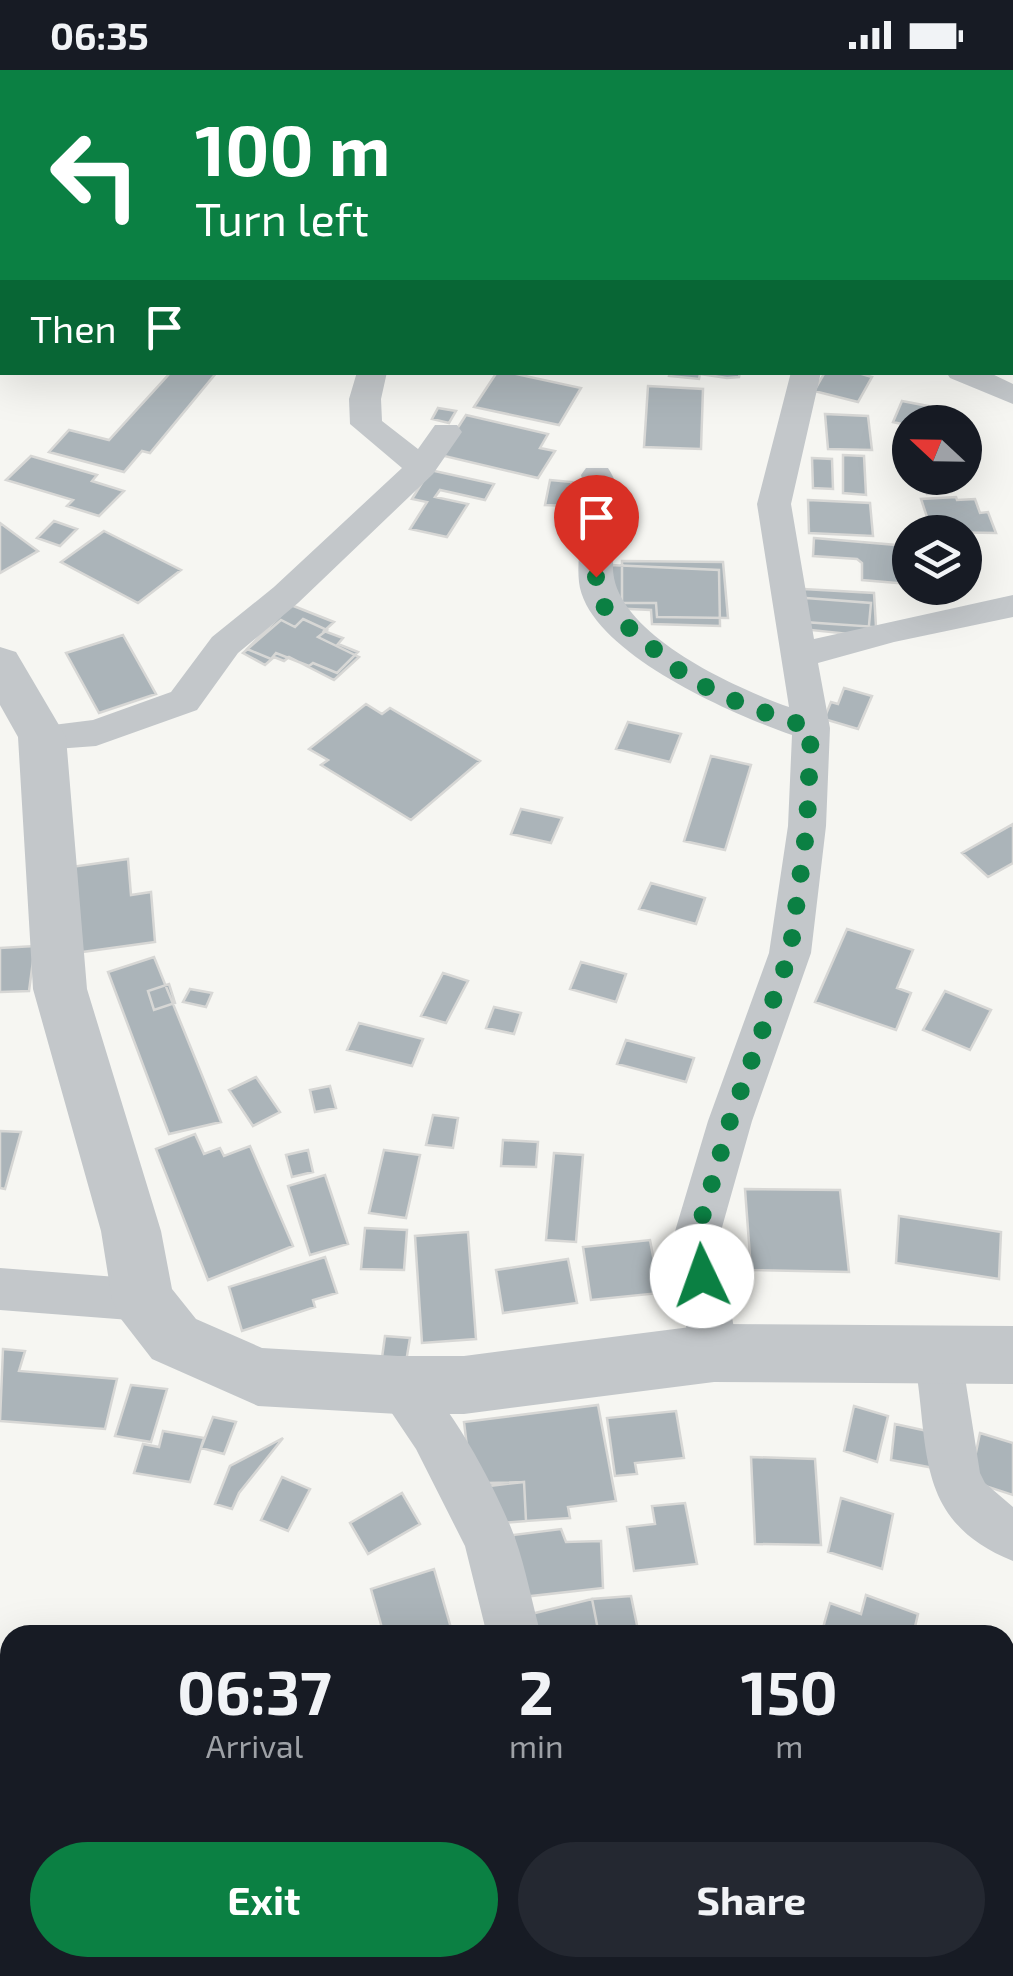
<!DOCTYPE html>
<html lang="en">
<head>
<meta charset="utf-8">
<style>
  body { margin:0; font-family:"Exo 2",sans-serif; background:#242831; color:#f1f3f6; height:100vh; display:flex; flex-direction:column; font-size:38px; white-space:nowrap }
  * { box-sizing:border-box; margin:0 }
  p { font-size:32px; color:#9ea1a6 }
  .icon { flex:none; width:55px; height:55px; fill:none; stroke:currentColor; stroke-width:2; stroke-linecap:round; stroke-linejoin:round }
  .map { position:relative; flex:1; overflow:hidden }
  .details { position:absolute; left:0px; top:1555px; width:1015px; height:352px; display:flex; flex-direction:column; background:#171b24; border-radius:30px 30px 0 0; box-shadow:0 10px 40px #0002 }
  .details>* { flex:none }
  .top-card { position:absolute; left:0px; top:0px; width:1015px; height:305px; box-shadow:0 10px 40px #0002; background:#0b8043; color:#fff; overflow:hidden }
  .needle { width:65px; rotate:292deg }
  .tools { position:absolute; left:892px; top:335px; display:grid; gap:20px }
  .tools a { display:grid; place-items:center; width:90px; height:90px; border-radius:50%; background:#171b24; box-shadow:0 10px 40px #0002; font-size:50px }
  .pin { position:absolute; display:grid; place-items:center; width:85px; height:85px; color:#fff; margin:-102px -42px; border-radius:50% 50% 50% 0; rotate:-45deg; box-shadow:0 0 10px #0007 }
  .pin .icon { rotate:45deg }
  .me { position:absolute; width:110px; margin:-55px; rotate:357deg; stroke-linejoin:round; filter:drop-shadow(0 0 8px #0008) }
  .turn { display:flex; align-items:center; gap:35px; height:210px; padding:0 30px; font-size:45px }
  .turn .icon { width:130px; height:130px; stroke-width:2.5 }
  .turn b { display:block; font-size:70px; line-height:85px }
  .then { display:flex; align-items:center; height:95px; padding:0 30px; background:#0003; gap:20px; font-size:38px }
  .eta { display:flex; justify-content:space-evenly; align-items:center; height:170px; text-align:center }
  .eta b { font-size:60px; font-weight:700; line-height:70px }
  .action { display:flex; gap:20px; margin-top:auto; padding:20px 30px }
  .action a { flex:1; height:115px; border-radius:60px; background:#0b8043; color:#fff; font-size:40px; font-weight:700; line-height:115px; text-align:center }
  .action a+a { background:#242831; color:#f1f3f6 }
  .status { display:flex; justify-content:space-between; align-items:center; height:70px; padding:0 50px; background:#171b24; direction:ltr }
  .status svg { height:28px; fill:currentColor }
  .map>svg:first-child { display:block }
</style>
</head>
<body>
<div class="status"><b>06:35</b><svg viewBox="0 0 49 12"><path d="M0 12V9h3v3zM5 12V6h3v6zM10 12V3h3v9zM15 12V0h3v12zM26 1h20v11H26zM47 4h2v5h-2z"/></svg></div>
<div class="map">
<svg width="1013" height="1906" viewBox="0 0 1013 1906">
  <rect width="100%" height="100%" fill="#f6f6f2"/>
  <path fill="#abb4b9" stroke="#d7d7d5" stroke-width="2.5" d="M171,302H217L150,383L142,381L124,402L49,382L69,360L109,370Z
    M497,302H507L581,318L559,355L474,337Z
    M670,302H740L739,307L727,308L700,304L699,309L669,306Z
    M825,302H855L872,307L858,332L814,321Z
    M648,316L703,319L701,379L644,377Z
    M902,331L928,336L921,352H910V356L893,352Z
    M438,338L456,341L449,353L432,349Z
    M825,344L868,346L872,380L828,379Z
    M466,345L548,364L540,378L555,381L538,408L440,385Z
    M843,385L864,386L866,425L843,423Z
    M31,386L97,405L92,411L124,421L99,446L67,436L73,430L6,410Z
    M812,388L832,389L833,419L813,418Z
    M430,400L494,414L485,430L440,420L435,427L468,434L447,467L410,459L427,432L412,429Z
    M944,408L951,422L927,424L922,409Z
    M550,410L572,412L567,436L545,435Z
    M956,427L957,430L975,429L980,443L988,442L996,463L932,462L921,429Z
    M808,430L870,433L873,466L809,463Z
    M54,451L77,459L60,476L37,468Z
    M0,453L38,481L0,503Z
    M104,461L181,500L138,533L61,492Z
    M814,468L908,476V514L862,510V493L857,489L813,486Z
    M622,491L723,492L728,548L657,547L656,533H622Z
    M610,495L719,500L720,556L652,554L651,540L608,538Z
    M803,519L874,523L876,557L804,552Z
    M806,528L871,533L868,566L801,559Z
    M291,535L334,552L324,561L343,568L338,574L358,582L337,603L313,593L309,596L276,583L271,589L247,579Z
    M303,549L327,560L318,567L359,587L334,610L289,587L284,591L274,587L265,595L243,583L281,550L295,557Z
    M123,565L156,624L99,643L66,583Z
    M844,618L872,626L858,659L824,649L831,632L838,634Z
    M366,634L382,644L390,638L480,691L411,750L321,695L328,690L309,679Z
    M628,652L681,664L670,692L616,679Z
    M711,686L751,695L725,780L684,771Z
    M521,739L562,748L551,773L511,764Z
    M1013,754V793L988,807L962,783Z
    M128,789L131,825L151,822L155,872L75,883L71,797Z
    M651,813L705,828L696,854L639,839Z
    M847,859L913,880L897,918L911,923L896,960L815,932Z
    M35,876L29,921L0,922V878Z
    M154,887L221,1052L169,1064L108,902Z
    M581,892L626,904L616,932L570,919Z
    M443,903L468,911L446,953L421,946Z
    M169,914L175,933L154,940L148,921Z
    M190,919L212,923L206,937L183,932Z
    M945,921L991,940L970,980L923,960Z
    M494,937L521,943L514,964L486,958Z
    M359,953L423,969L412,996L347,980Z
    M626,970L694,988L686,1012L617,994Z
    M256,1007L280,1042L253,1056L229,1020Z
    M330,1016L336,1038L315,1042L310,1020Z
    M433,1045L458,1048L453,1078L426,1075Z
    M0,1061L21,1062L5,1119L0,1118Z
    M195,1064L204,1084L220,1078L224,1086L250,1076L293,1176L208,1210L156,1079Z
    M503,1070L538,1072L536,1097L501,1096Z
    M308,1080L313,1102L292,1107L286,1085Z
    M384,1080L420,1085L406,1148L369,1143Z
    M554,1083L583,1085L576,1172L546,1170Z
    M325,1105L348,1174L310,1185L288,1116Z
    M745,1119L840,1120L849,1202L751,1200Z
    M899,1146L1001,1162L999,1209L896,1193Z
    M365,1158L407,1160L404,1200L361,1199Z
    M468,1162L476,1269L422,1273L415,1166Z
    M650,1170L660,1223L591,1230L583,1177Z
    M325,1187L337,1223L313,1230L315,1237L242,1261L229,1217Z
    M568,1189L577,1233L503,1243L496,1200Z
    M385,1266L410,1268L404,1304L380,1302Z
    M3,1279L25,1281L19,1301L117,1309L105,1359L0,1351Z
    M131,1315L167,1319L151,1372L115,1366Z
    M598,1335L616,1431L568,1437L570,1448L526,1451L524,1412L472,1418L464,1352Z
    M854,1336L888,1346L877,1392L844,1381Z
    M676,1341L684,1388L635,1393L637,1404L615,1406L607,1348Z
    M213,1347L236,1352L224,1384L201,1378Z
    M895,1354L941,1364L939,1399L891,1390Z
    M163,1361L204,1368L190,1412L134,1403L143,1374L159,1377Z
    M980,1363L1013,1373V1425L970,1411Z
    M283,1368L239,1423L232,1439L215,1434L230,1396Z
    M751,1387L815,1389L821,1475L755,1474Z
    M282,1407L310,1419L288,1461L261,1450Z
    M524,1412L526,1451L490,1454L488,1413Z
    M402,1423L420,1454L368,1484L350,1453Z
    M841,1428L893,1444L882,1499L828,1482Z
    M685,1433L697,1494L634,1501L627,1457L655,1454L652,1436Z
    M561,1459L566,1472L601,1471L603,1518L522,1527L513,1465Z
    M434,1499L453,1565H384L371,1519Z
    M866,1525L918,1544L913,1565H821L830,1533L861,1544Z
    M631,1526L639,1565H599L592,1529Z
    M592,1529L599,1565H531L527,1545Z
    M668,1898H716L718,1906H670Z
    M853,1898H932L934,1906H855Z
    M947,1898H999L1000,1906H949Z"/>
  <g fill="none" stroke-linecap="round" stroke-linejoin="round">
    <path fill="#c3c7ca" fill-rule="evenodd" d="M866,0H892L893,2H868Z
      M981,0H1008L1010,2H983Z
      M1013,32V51H1012V32Z
      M357,302H387L381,329L382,351L418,379L435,355H457L462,362L433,404L298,533L238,583L197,640L96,676L42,680L29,676L23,667L29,658L93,650L171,622L212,567L274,517L402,398L350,354L349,329Z
      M791,302H821L791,434L814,569L1013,525V547L894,572L818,593L830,658L826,756L811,883L752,1051L719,1168L738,1283L731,1299L714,1305L697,1299L690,1283L673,1168L708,1051L769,883L788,756L792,665C734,645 587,582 579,512C575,475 592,443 581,405L586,398H608C629,429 614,462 613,495C610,562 735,618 789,637L757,434Z
      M946,302H988L1013,314V334L950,308Z
      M0,1198L143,1209L160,1215L167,1230L160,1245L143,1251L0,1240Z
      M937,1260L954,1266L961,1282L980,1403L985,1413L1013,1437V1491C910,1450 931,1372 913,1282L920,1266Z
      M398,1292C440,1308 499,1424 515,1468C526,1499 532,1533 541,1565H487L465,1476L416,1379L373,1315L381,1299Z
      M560,1898H620V1906H560Z"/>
    <path fill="#c3c7ca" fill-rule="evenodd" d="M0,577L16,582L66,667L87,919L161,1161L172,1219L196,1249L262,1278L398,1286H464L714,1254L1013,1256V1314L714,1312L464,1344H398L258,1336L152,1289L121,1249L112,1230L101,1161L33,919L18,667L0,635Z"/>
  </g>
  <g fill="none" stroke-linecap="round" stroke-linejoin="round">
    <path stroke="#0b8043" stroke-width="18" stroke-dasharray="0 32.4" d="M596,507L600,533L689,609L746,636L811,658L807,756L790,883L730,1051L696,1168L702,1206"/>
  </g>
</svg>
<div class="tools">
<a><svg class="needle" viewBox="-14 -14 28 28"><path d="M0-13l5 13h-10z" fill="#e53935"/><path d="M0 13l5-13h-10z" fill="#9ea1a6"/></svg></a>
<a><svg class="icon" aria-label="layers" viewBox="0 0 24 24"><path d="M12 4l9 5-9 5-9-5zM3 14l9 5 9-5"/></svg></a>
</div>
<div class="pin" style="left:596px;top:507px;background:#d93025"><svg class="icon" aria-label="arrive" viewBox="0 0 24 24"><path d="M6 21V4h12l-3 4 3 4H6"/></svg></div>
<svg class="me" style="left:702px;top:1206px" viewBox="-20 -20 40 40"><circle r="19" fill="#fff"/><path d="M0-13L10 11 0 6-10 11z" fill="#0b8043"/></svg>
<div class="top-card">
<div class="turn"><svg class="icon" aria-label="left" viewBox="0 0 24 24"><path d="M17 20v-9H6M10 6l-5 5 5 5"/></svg><div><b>100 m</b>Turn left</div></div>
<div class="then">Then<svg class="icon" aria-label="arrive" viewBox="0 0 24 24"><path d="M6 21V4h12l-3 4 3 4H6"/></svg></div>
</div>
<section class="details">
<div class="eta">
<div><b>06:37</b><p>Arrival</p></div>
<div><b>2</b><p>min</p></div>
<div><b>150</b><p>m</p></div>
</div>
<div class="action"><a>Exit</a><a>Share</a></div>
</section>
</div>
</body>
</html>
